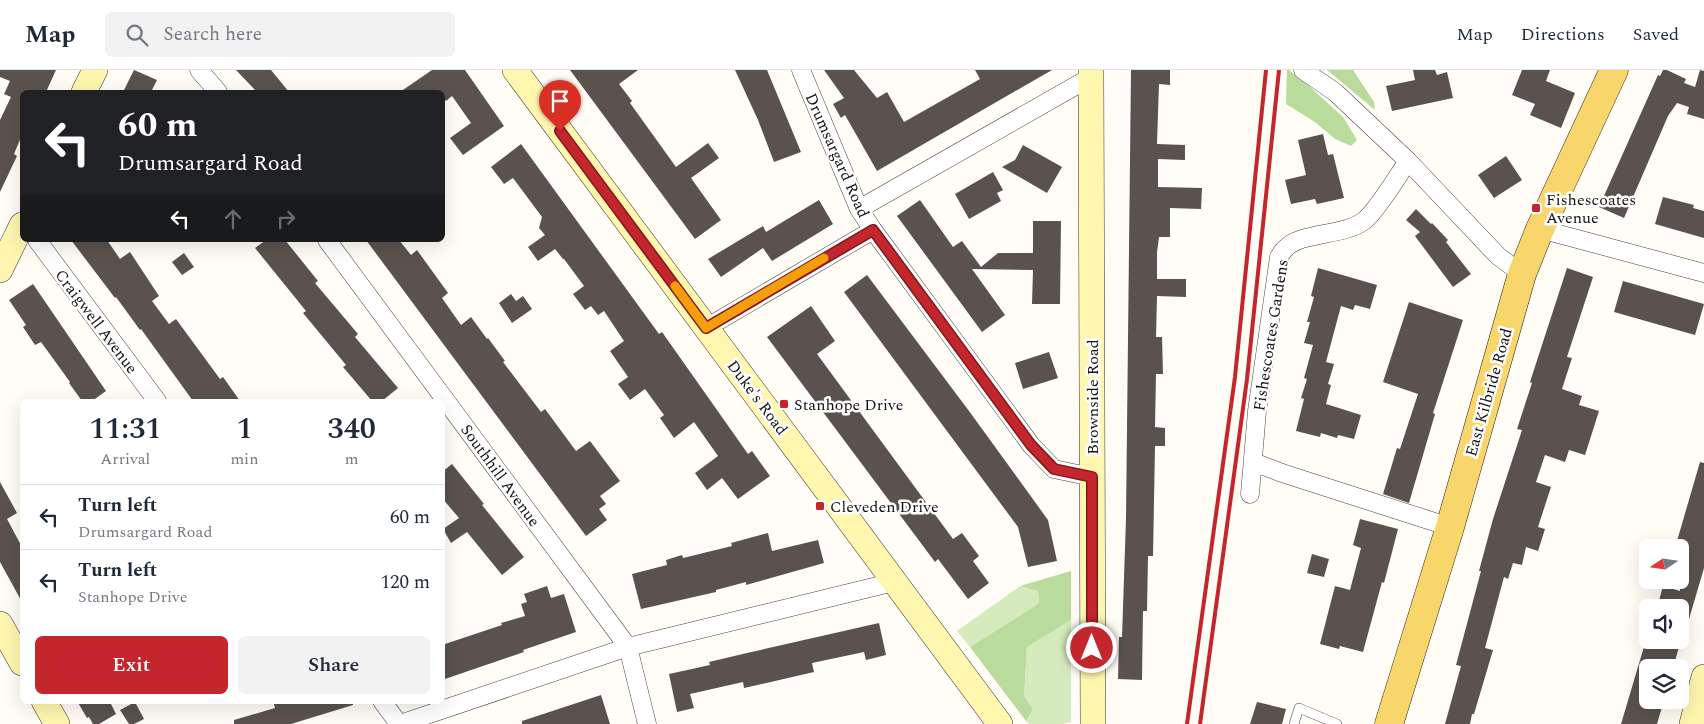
<!DOCTYPE html>
<html lang="en">
<head>
<meta charset="utf-8">
<style>
  body { margin:0; font-family:Spectral,serif; background:#f2f2f3; color:#1f2937; height:100vh; display:flex; flex-direction:column; font-size:19px; white-space:nowrap }
  * { box-sizing:border-box; margin:0 }
  p { font-size:16px; color:#747a83 }
  .icon { flex:none; width:28px; height:28px; fill:none; stroke:currentColor; stroke-width:2; stroke-linecap:round; stroke-linejoin:round }
  .map { position:relative; flex:1; overflow:hidden }
  .sheet { position:absolute; left:20px; top:329px; width:425px; height:305px; display:flex; flex-direction:column; background:#fff; border-radius:8px; box-shadow:0 5px 20px #0002 }
  .sheet>* { flex:none }
  .hud { position:absolute; left:20px; top:20px; width:425px; height:152px; border-radius:8px; box-shadow:0 5px 20px #0002; background:#202124; color:#fff; overflow:hidden }
  .needle { width:32px; rotate:257deg }
  .controls { position:absolute; left:1639px; top:469px; display:grid; gap:10px }
  .controls a { display:grid; place-items:center; width:50px; height:50px; border-radius:8px; background:#fff; box-shadow:0 5px 20px #0002; font-size:25px }
  .pin { position:absolute; display:grid; place-items:center; width:42px; height:42px; color:#fff; margin:-51px -21px; border-radius:50% 50% 50% 0; rotate:-45deg; box-shadow:0 0 5px #0007 }
  .pin .icon { rotate:45deg }
  .me { position:absolute; width:55px; margin:-28px; rotate:0deg; stroke-linejoin:round; filter:drop-shadow(0 0 4px #0008) }
  .turn { display:flex; align-items:center; gap:18px; height:105px; padding:0 15px; font-size:22px }
  .turn .icon { width:65px; height:65px; stroke-width:2.5 }
  .turn b { display:block; font-size:35px; line-height:42px }
  .lanes { display:flex; align-items:center; height:48px; padding:0 15px; background:#0003; justify-content:center; gap:25px; direction:ltr }
  .lanes .off { opacity:.35 }
  .eta { display:flex; justify-content:space-evenly; align-items:center; height:85px; text-align:center }
  .eta b { font-size:30px; font-weight:600; line-height:35px }
  .cta { display:flex; gap:10px; margin-top:auto; padding:10px 15px }
  .cta a { flex:1; height:58px; border-radius:8px; background:#c4262e; color:#fff; font-size:20px; font-weight:600; line-height:58px; text-align:center }
  .cta a+a { background:#f2f2f3; color:#1f2937 }
  ul { padding:0; list-style:none }
  li { display:flex; align-items:center; gap:15px; height:65px; padding:0 15px; border-top:1px solid #e0e1e3 }
  li div { flex:1 }
  li b { display:block; font-size:19px }
  li em { font-style:normal }
  header { display:flex; align-items:center; gap:30px; box-sizing:border-box; height:70px; padding:0 25px; background:#fff; border-bottom:1px solid #e0e1e3 }
  header strong { font-size:24px }
  nav { display:flex; gap:28px; margin-inline-start:auto; font-size:18px }
  .search { width:350px; height:45px; background:#f2f2f3; display:flex; align-items:center; gap:12px; box-sizing:border-box; padding:0 18px; border-radius:8px; color:#747a83; font-size:19px }
  .map>svg:first-child { display:block }
</style>
</head>
<body>
<header>
<strong>Map</strong>
<div class="search"><svg class="icon" aria-label="search" viewBox="0 0 24 24"><circle cx="10" cy="10" r="6"/><path d="M15 15l6 6"/></svg>Search here</div>
<nav><a>Map</a><a>Directions</a><a>Saved</a></nav>
</header>
<div class="map">
<svg width="1704" height="654" viewBox="0 0 1704 654">
  <rect width="100%" height="100%" fill="#fffdf5"/>
  <path fill="#d5ebbd" d="M1020,516L1038,521L1039,533L970,577L957,561Z
    M1071,550V652L1062,654H1029L1026,651L1033,640L1024,626L1027,577Z"/>
  <path fill="#b9dc9c" d="M1287,0H1289L1309,16L1343,47L1357,70L1351,76L1335,69L1315,52L1286,34Z
    M1327,0H1353L1374,32L1375,40Z
    M1071,501V550L1027,577L1024,626L1033,640L1026,651L970,577L1039,533L1038,521L1020,516Z"/>
  <path fill="#5a524d" d="M0,0H56L46,22H22V65L14,84L17,86L0,122V50L11,27L4,24L10,11L0,7Z
    M134,0L157,10L151,22H123Z
    M236,0H271L289,22H257Z
    M432,0H465L504,56L463,85L450,68L471,53L452,26L446,31L442,26V22H400Z
    M570,0H638L619,14L632,31L630,33L676,97L708,73L719,88L691,108L721,150L695,169Z
    M735,0H767L801,82L774,92L758,50Z
    M824,0H854L877,28L887,22L904,52L980,9L975,0H1052L877,101L845,45L841,48L833,34L844,28Z
    M1131,0H1170V15L1159,14L1157,74L1185,75V90L1158,89V117L1202,118L1201,139L1170,138V167H1159L1157,182V209H1186V227L1157,226L1156,267H1162L1163,304H1156L1155,357L1165,358V376H1155L1153,486H1148L1147,541H1143L1142,610L1118,609L1119,567H1122L1126,448Z
    M1413,0H1435L1437,5L1447,2L1453,28L1392,41L1386,16L1415,10Z
    M1522,0H1550L1546,11L1575,23L1561,58L1530,45L1535,34L1512,25Z
    M1663,0H1667L1686,9L1684,13L1695,17L1700,0L1704,1V49L1687,44L1689,37L1677,33L1668,46L1624,148L1599,137L1658,5L1660,6Z
    M1323,64L1328,85L1333,84L1344,128L1317,134L1315,129L1291,134L1285,110L1306,105L1298,70Z
    M521,74L659,264L662,262L748,384L752,381L770,406L738,429L722,408L707,420L695,403L718,386L694,352L674,368L660,348L664,345L645,319L630,330L618,314L628,307L610,281L624,271L604,241L598,245L591,236L585,240L573,224L584,216L564,189H563L555,179L538,191L528,177L545,165L539,158L542,147L513,108L504,114L491,97Z
    M1023,75L1062,97L1047,123L1002,97L1015,90Z
    M1506,86L1522,110L1494,128L1478,105Z
    M993,102L1003,120L997,123L1001,131L969,149L955,124Z
    M1663,127L1694,135L1693,138L1704,141V168L1655,154Z
    M819,130L833,154L772,191L763,178L721,207L708,189L763,156L766,162Z
    M920,130L953,177L962,171L981,197L998,183H1033V151H1061L1060,234H1032L1033,200L972,199L1005,245L982,262L897,146Z
    M1416,139L1431,154L1432,153L1448,170L1446,172L1471,204L1453,217L1415,166L1420,162L1406,150Z
    M71,170H107L120,189L130,182L159,226L152,231L169,254L176,249L220,309L223,307L240,331H193L141,259L140,260L116,227L115,228Z
    M266,170H285L318,211L315,213L358,264L355,267L398,318L382,331H372L343,297L346,295L303,243L306,241L255,178Z
    M366,170H399L411,185L417,180L448,223L442,228L461,255L471,247L487,269L488,268L505,291L503,292L541,342L545,339L576,381L590,371L620,411L600,426L606,434L599,439L607,450L586,466Z
    M184,183L194,197L182,205L172,192Z
    M1318,198L1377,215L1370,239L1355,235L1353,240L1341,236L1326,292L1334,294L1328,314L1331,315L1326,334L1361,345L1354,369L1338,365L1337,368L1321,363L1320,367L1296,361L1304,329L1301,328L1307,309L1304,308L1313,275L1304,273L1310,252H1307L1314,227L1311,226Z
    M1567,198L1593,207L1567,287L1572,288L1562,319L1582,326L1579,335L1599,341L1585,385L1569,380L1565,392L1545,385L1536,412L1551,417L1538,457L1545,459L1538,481L1526,477L1522,495L1513,493L1508,509L1504,507L1485,578L1493,580L1474,644H1472L1470,654H1445L1461,596L1456,595L1481,501H1479L1493,449L1522,360L1517,359L1532,313L1530,312Z
    M867,205L969,341L1048,450L1057,491L1028,497L1018,457L844,222Z
    M1623,211L1704,234L1695,265L1614,242Z
    M33,214L106,321L92,331H82L69,313L70,312L41,272L35,275L23,257L26,255L9,230Z
    M511,224L516,231L523,226L532,239L512,253L499,233Z
    M1409,232L1463,250L1433,343L1435,344L1409,433L1383,424L1397,378L1400,379L1418,324L1383,312Z
    M811,236L835,271L817,284L953,469L962,463L979,486L973,491L989,513L968,529L938,489L935,492L767,267Z
    M1049,282L1058,308L1023,319L1015,293Z
    M1700,392L1704,393V498L1684,566L1680,565V538H1657L1663,516L1680,521V472L1677,471Z
    M452,394L484,434L482,435L524,487L502,505L467,462L451,473L443,459L459,448L442,428V402Z
    M0,412L17,443L7,449L22,477V532L0,492Z
    M1360,449L1398,459L1384,513L1382,512L1363,582L1340,576L1339,579L1320,574L1335,516L1350,520L1361,478L1353,475Z
    M768,463L772,481L818,470L824,493L746,515V512L716,520V522L641,539L632,504L667,495L666,490L682,485L683,488L732,476L731,473Z
    M1312,484L1329,489L1324,507L1307,503Z
    M547,516L551,528L564,524L576,562L523,580L524,582L442,610V575L502,555L501,553L525,546L521,534L527,532L524,524Z
    M879,553L886,585L866,590L864,582L812,593L814,602L744,618L743,612L690,624L694,638L677,642L669,604L710,595L709,592L747,583Z
    M1646,570H1681L1673,598H1648V630H1664L1657,654H1621Z
    M601,625L610,654H522V651Z
    M77,631H116L111,634L116,644L99,654H93L89,647L87,648Z
    M273,631H353V635L291,654H234V650L275,638Z
    M135,632L144,649L134,654H129L120,640Z
    M1257,632L1286,639L1282,654H1250Z"/>
  <g fill="none" stroke-linecap="round" stroke-linejoin="round">
    <defs>
      <path id="lane" d="M1294,654L1299,638L1337,654"/>
      <path id="street" d="M199,0L218,22
        M801,0L859,139L873,160L1031,375L1054,399L1092,407
        M1303,0L1335,22L1408,91L1498,186L1522,204
        M859,139L1091,7
        M1540,159L1704,203
        M37,170L157,331
        M327,170L628,577L647,654
        M706,258L873,160
        M1253,392L1282,403L1450,457
        M1250,424L1257,341L1279,187C1281,184 1283,180 1286,178C1300,162 1346,166 1365,150C1378,139 1397,107 1408,91
        M382,631L399,654
        M400,654L628,577L894,512"/>
      <path id="secondary" d="M515,0L1000,654
        M1091,0L1093,654
        M84,22L95,0
        M0,200L22,155
        M0,554L22,593
        M44,631L57,654
        M1692,654L1704,607"/>
      <path id="primary" d="M1389,654L1450,457L1522,204L1540,159L1614,0"/>
    </defs>
    <use href="#lane" stroke="#444" stroke-width="10"/>
    <use href="#street" stroke="#444" stroke-width="19"/>
    <use href="#secondary" stroke="#333" stroke-width="26"/>
    <use href="#primary" stroke="#222" stroke-width="29"/>
    <use href="#lane" stroke="#fff" stroke-width="9"/>
    <use href="#street" stroke="#fff" stroke-width="18"/>
    <use href="#secondary" stroke="#fff6b0" stroke-width="25"/>
    <use href="#primary" stroke="#f9d66b" stroke-width="28"/>
    <path stroke="#c4262e" stroke-width="4" d="M1187,654L1235,307L1266,0
      M1200,654L1247,309L1279,0"/>
  </g>
  <g fill="none" stroke-linecap="round" stroke-linejoin="round">
    <defs>
      <path id="route" d="M560,61L706,258L873,160L1031,375L1054,399L1092,407V578"/>
    </defs>
    <use href="#route" stroke="#7f191e" stroke-width="12"/>
    <use href="#route" stroke="#c4262e" stroke-width="9"/>
    <path stroke="#f59e0b" stroke-width="9" d="M675,216L706,258L824,188"/>
  </g>
  <g fill="#c4262e" stroke="#fff" stroke-width="2">
    <rect x="1531" y="133" width="10" height="10" rx="2.5"/>
    <rect x="779" y="329" width="10" height="10" rx="2.5"/>
    <rect x="815" y="431" width="10" height="10" rx="2.5"/>
  </g>
  <g text-anchor="middle" stroke-width="5" stroke-linejoin="round" paint-order="stroke">
    <g font-size="16" fill="#111" stroke="#fff">
      <text transform="translate(838 85) rotate(66)" y="6">Drumsargard Road</text>
      <text transform="translate(97 251) rotate(53)" y="6">Craigwell Avenue</text>
      <text transform="translate(1270 265) rotate(-81)" y="6">Fishescoates Gardens</text>
      <text transform="translate(1488 322) rotate(-74)" y="6">East Kilbride Road</text>
      <text transform="translate(758 327) rotate(53)" y="6">Duke's Road</text>
      <text transform="translate(1092 327) rotate(-90)" y="6">Brownside Road</text>
      <text transform="translate(501 405) rotate(54)" y="6">Southhill Avenue</text>
    </g>
    <g font-size="16" fill="#111" stroke="#fff" text-anchor="start">
      <text x="1546" y="135">Fishescoates<tspan x="1546" dy="18">Avenue</tspan></text>
      <text x="794" y="340">Stanhope Drive</text>
      <text x="830" y="442">Cleveden Drive</text>
    </g>
  </g>
</svg>
<div class="controls">
<a><svg class="needle" viewBox="-14 -14 28 28"><path d="M0-13l5 13h-10z" fill="#e53935"/><path d="M0 13l5-13h-10z" fill="#747a83"/></svg></a>
<a><svg class="icon" aria-label="sound" viewBox="0 0 24 24"><path d="M4 9h4l5-4v14l-5-4H4zM17 9q2 3 0 6"/></svg></a>
<a><svg class="icon" aria-label="layers" viewBox="0 0 24 24"><path d="M12 4l9 5-9 5-9-5zM3 14l9 5 9-5"/></svg></a>
</div>
<div class="pin" style="left:560px;top:61px;background:#d93025"><svg class="icon" aria-label="arrive" viewBox="0 0 24 24"><path d="M6 21V4h12l-3 4 3 4H6"/></svg></div>
<svg class="me" style="left:1092px;top:578px" viewBox="-20 -20 40 40"><circle r="17" fill="#c4262e" stroke="#fff" stroke-width="3"/><path d="M0-11L8 9 0 5-8 9z" fill="#fff"/></svg>
<div class="hud">
<div class="turn"><svg class="icon" aria-label="left" viewBox="0 0 24 24"><path d="M17 20v-9H6M10 6l-5 5 5 5"/></svg><div><b>60 m</b>Drumsargard Road</div></div>
<div class="lanes"><svg class="icon" aria-label="left" viewBox="0 0 24 24"><path d="M17 20v-9H6M10 6l-5 5 5 5"/></svg><svg class="icon off" aria-label="ahead" viewBox="0 0 24 24"><path d="M12 20V5M6 11l6-6 6 6"/></svg><svg class="icon off" aria-label="right" viewBox="0 0 24 24"><path d="M7 20v-9h11M14 6l5 5-5 5"/></svg></div>
</div>
<section class="sheet">
<div class="eta">
<div><b>11:31</b><p>Arrival</p></div>
<div><b>1</b><p>min</p></div>
<div><b>340</b><p>m</p></div>
</div>
<ul>
<li><svg class="icon" aria-label="left" viewBox="0 0 24 24"><path d="M17 20v-9H6M10 6l-5 5 5 5"/></svg><div><b>Turn left</b><p>Drumsargard Road</p></div><em>60 m</em></li>
<li><svg class="icon" aria-label="left" viewBox="0 0 24 24"><path d="M17 20v-9H6M10 6l-5 5 5 5"/></svg><div><b>Turn left</b><p>Stanhope Drive</p></div><em>120 m</em></li>
</ul>
<div class="cta"><a>Exit</a><a>Share</a></div>
</section>
</div>
</body>
</html>
